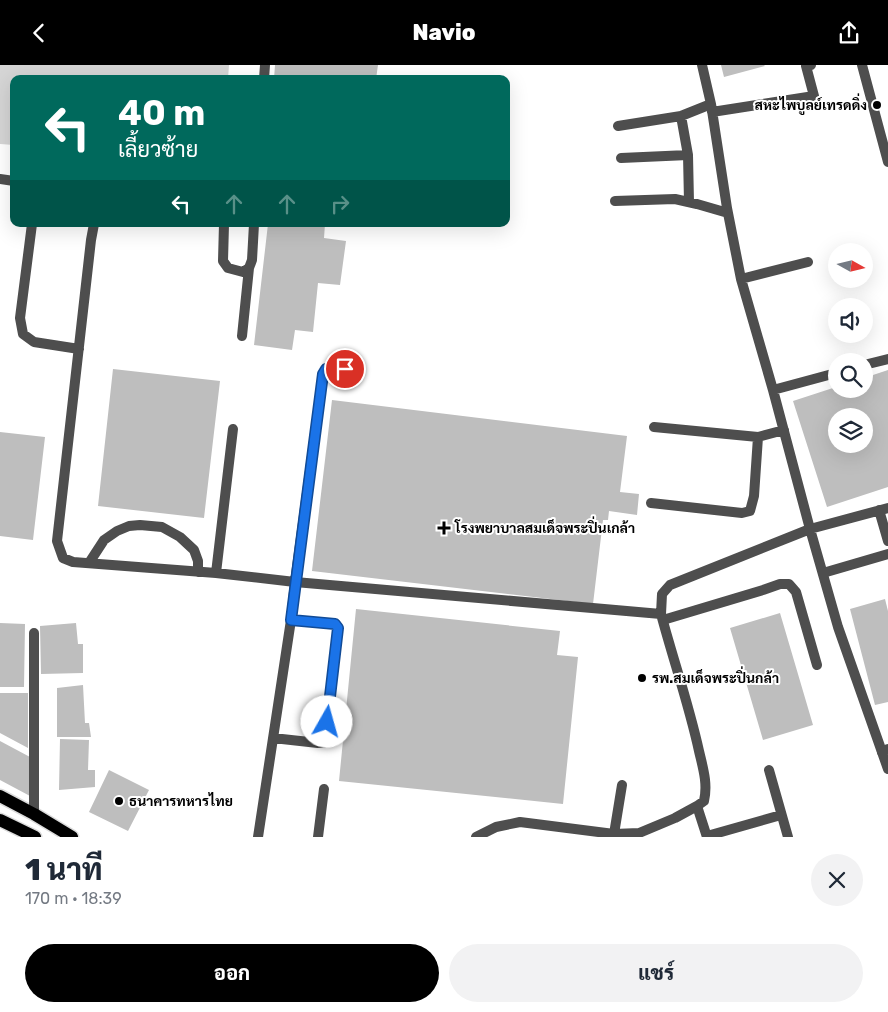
<!DOCTYPE html>
<html lang="th">
<head>
<meta charset="utf-8">
<style>
  body { margin:0; font-family:Rubik,Sarabun,sans-serif; background:#f2f2f3; color:#1f2937; height:100vh; display:flex; flex-direction:column; font-size:19px; white-space:nowrap }
  * { box-sizing:border-box; margin:0 }
  p { font-size:16px; color:#747a83 }
  .icon { flex:none; width:28px; height:28px; fill:none; stroke:currentColor; stroke-width:2; stroke-linecap:round; stroke-linejoin:round }
  .map { position:relative; height:772px; overflow:hidden }
  .drawer { display:flex; flex-direction:column; background:#fff; flex:1 }
  .drawer>* { flex:none }
  .top-card { position:absolute; left:10px; top:10px; width:500px; height:152px; border-radius:10px; box-shadow:0 5px 20px #0002; background:#00695c; color:#fff; overflow:hidden }
  .needle { width:32px; rotate:98deg }
  .fabs { position:absolute; left:828px; top:178px; display:grid; gap:10px }
  .fabs a { display:grid; place-items:center; width:45px; height:45px; border-radius:50%; background:#fff; box-shadow:0 5px 20px #0002; font-size:25px }
  .pin { position:absolute; display:grid; place-items:center; width:42px; height:42px; color:#fff; margin:-21px; border:2px solid #fff; border-radius:50%; box-shadow:0 1px 5px #0007 }
  .me { position:absolute; width:55px; margin:-28px; rotate:7deg; stroke-linejoin:round; filter:drop-shadow(0 0 4px #0008) }
  .turn { display:flex; align-items:center; gap:18px; height:105px; padding:0 25px; font-size:22px }
  .turn .icon { width:65px; height:65px; stroke-width:2.5 }
  .turn b { display:block; font-size:35px; line-height:42px }
  .lanes { display:flex; align-items:center; height:48px; padding:0 25px; background:#0003; justify-content:center; gap:25px; direction:ltr }
  .lanes .off { opacity:.35 }
  .round { display:grid; place-items:center; flex:none; width:52px; height:52px; border-radius:26px; background:#f2f2f3 }
  .summary { display:flex; align-items:center; justify-content:space-between; height:85px; padding:0 25px }
  h1 { font-size:30px; font-weight:800; line-height:38px }
  .cta { display:flex; gap:10px; margin-top:auto; padding:10px 25px }
  .cta a { flex:1; height:58px; border-radius:30px; background:#000; color:#fff; font-size:20px; font-weight:800; line-height:58px; text-align:center }
  .cta a+a { background:#f2f2f3; color:#1f2937 }
  header { display:flex; justify-content:space-between; align-items:center; height:65px; padding:0 25px; background:#000; color:#fff; font-size:22px; font-weight:800 }
  .map>svg:first-child { display:block }
</style>
</head>
<body>
<header><svg class="icon" aria-label="back" viewBox="0 0 24 24"><path d="M15 5l-7 7 7 7"/></svg>Navio<svg class="icon" aria-label="share" viewBox="0 0 24 24"><path d="M12 15V3M7 8l5-5 5 5M5 13v7h14v-7"/></svg></header>
<div class="map">
<svg width="888" height="772" viewBox="0 0 888 772">
  <rect width="100%" height="100%" fill="#fff"/>
  <path fill="#d5d5d5" d="M0,0H229L228,14H14V80L0,79Z"/>
  <path fill="#bebebe" fill-rule="evenodd" d="M275,0H378L376,14H274Z
    M721,0H764L765,1L724,12Z
    M268,159H325L324,173L346,176L340,220L318,218L313,267L295,265L292,285L254,280Z
    M113,304L220,316L204,453L98,441Z
    M888,305V422L827,442L793,336L836,322V324H864V313ZM836,351H864V379H836Z
    M332,335L627,371L620,427L639,429L637,450L609,446L608,455H603L593,539L312,506Z
    M0,367L45,372L33,475L0,471Z
    M885,534L888,546V637L875,640L850,544Z
    M356,544L560,566L557,590L578,592L563,739L339,716Z
    M780,548L813,660L763,675L730,563Z
    M0,558L25,559L24,622H0Z
    M76,558L78,579H83V608L41,609L40,561Z
    M83,620L85,658H89L91,672H57V623Z
    M0,628H28V683L0,668Z
    M60,674L89,675L88,705H95V722L59,725Z
    M0,676L30,692V731L0,715Z
    M109,705L149,725L128,766L89,747Z"/>
  <g fill="none" stroke-linecap="round" stroke-linejoin="round">
    <defs>
      <path id="primary" d="M0,731L34,749L72,772
        M0,755L35,772"/>
    </defs>
    <use href="#primary" stroke="#dbdbdb" stroke-width="15"/>
    <path stroke="#4e4e4e" stroke-width="10" d="M702,0L711,39L727,143L741,214L773,325L810,464L838,562L882,687
      M862,0L888,97
      M264,14L265,0
      M712,47L814,31L806,1L811,0
      M681,51L688,90L689,137
      M618,61L681,51L711,39
      M621,93L688,90
      M0,114L14,116
      M615,136L675,134L697,139L728,148
      M32,159L20,253L23,269L34,277L79,284
      M94,159L91,175L57,476L63,493L73,497L216,508L295,517L291,555L258,772
      M224,159L223,196L228,203L243,207L249,203L252,195L254,159
      M741,214L808,197
      M242,271L249,203
      M864,300L888,294
      M358,305L332,303L326,304L323,309L295,517L661,549
      M773,325L836,308
      M654,362L758,372L784,365
      M651,438L742,448L750,446L754,431L758,372
      M879,445L888,476
      M89,498L104,475L117,466L129,461L140,460L162,462L180,472L194,485L198,496V507
      M216,508L233,364
      M823,508L888,489
      M663,555L763,525L780,519H789L796,527L817,600
      M273,673L318,678H323L325,675L338,563L335,559L291,555
      M769,705L788,772
      M697,741L707,772
      M614,769L622,720
      M707,771L781,750
      M318,772L324,724
      M476,772L496,762L520,757L614,769L639,768L675,753L697,741L704,736C708,719 703,703 699,686C689,640 673,594 661,549L662,529L670,520L810,464L888,443"/>
    <path stroke="#4e4e4e" stroke-width="10" d="M888,684L882,687L888,704
      M34,749V568"/>
    <use href="#primary" stroke="#000" stroke-width="12"/>
  </g>
  <g fill="none" stroke-linecap="round" stroke-linejoin="round">
    <defs>
      <path id="route" d="M327,657L338,563L335,559L291,555L323,309L326,304L332,303L345,304"/>
    </defs>
    <use href="#route" stroke="#114b97" stroke-width="12"/>
    <use href="#route" stroke="#1a73e8" stroke-width="9"/>
  </g>
  <g fill="#000" stroke="#fff" stroke-width="2">
    <circle cx="877" cy="40" r="5"/>
    <path d="M441.5 455.5h5v5h5v5h-5v5h-5v-5h-5v-5h5z"/>
    <circle cx="642" cy="613" r="5"/>
    <circle cx="119" cy="736" r="5"/>
  </g>
  <g text-anchor="middle" stroke-width="4" stroke-linejoin="round" paint-order="stroke">
    <g font-size="14" font-weight="bold" fill="#000" stroke="#fff" text-anchor="start">
      <text x="867" y="45" text-anchor="end">สหะไพบูลย์เทรดดิ่ง</text>
      <text x="455" y="468">โรงพยาบาลสมเด็จพระปิ่นเกล้า</text>
      <text x="652" y="618">รพ.สมเด็จพระปิ่นกล้า</text>
      <text x="129" y="741">ธนาคารทหารไทย</text>
    </g>
  </g>
</svg>
<div class="fabs">
<a><svg class="needle" viewBox="-14 -14 28 28"><path d="M0-13l5 13h-10z" fill="#e53935"/><path d="M0 13l5-13h-10z" fill="#747a83"/></svg></a>
<a><svg class="icon" aria-label="sound" viewBox="0 0 24 24"><path d="M4 9h4l5-4v14l-5-4H4zM17 9q2 3 0 6"/></svg></a>
<a><svg class="icon" aria-label="search" viewBox="0 0 24 24"><circle cx="10" cy="10" r="6"/><path d="M15 15l6 6"/></svg></a>
<a><svg class="icon" aria-label="layers" viewBox="0 0 24 24"><path d="M12 4l9 5-9 5-9-5zM3 14l9 5 9-5"/></svg></a>
</div>
<div class="pin" style="left:345px;top:304px;background:#d93025"><svg class="icon" aria-label="arrive" viewBox="0 0 24 24"><path d="M6 21V4h12l-3 4 3 4H6"/></svg></div>
<svg class="me" style="left:327px;top:657px" viewBox="-20 -20 40 40"><circle r="19" fill="#fff"/><path d="M0-13L10 11 0 6-10 11z" fill="#1a73e8"/></svg>
<div class="top-card">
<div class="turn"><svg class="icon" aria-label="left" viewBox="0 0 24 24"><path d="M17 20v-9H6M10 6l-5 5 5 5"/></svg><div><b>40 m</b>เลี้ยวซ้าย</div></div>
<div class="lanes"><svg class="icon" aria-label="left" viewBox="0 0 24 24"><path d="M17 20v-9H6M10 6l-5 5 5 5"/></svg><svg class="icon off" aria-label="ahead" viewBox="0 0 24 24"><path d="M12 20V5M6 11l6-6 6 6"/></svg><svg class="icon off" aria-label="ahead" viewBox="0 0 24 24"><path d="M12 20V5M6 11l6-6 6 6"/></svg><svg class="icon off" aria-label="right" viewBox="0 0 24 24"><path d="M7 20v-9h11M14 6l5 5-5 5"/></svg></div>
</div>
</div>
<section class="drawer">
<div class="summary"><div><h1>1 นาที</h1><p>170 m · 18:39</p></div><a class="round"><svg class="icon" aria-label="close" viewBox="0 0 24 24"><path d="M6 6l12 12M18 6L6 18"/></svg></a></div>
<div class="cta"><a>ออก</a><a>แชร์</a></div>
</section>
</body>
</html>
